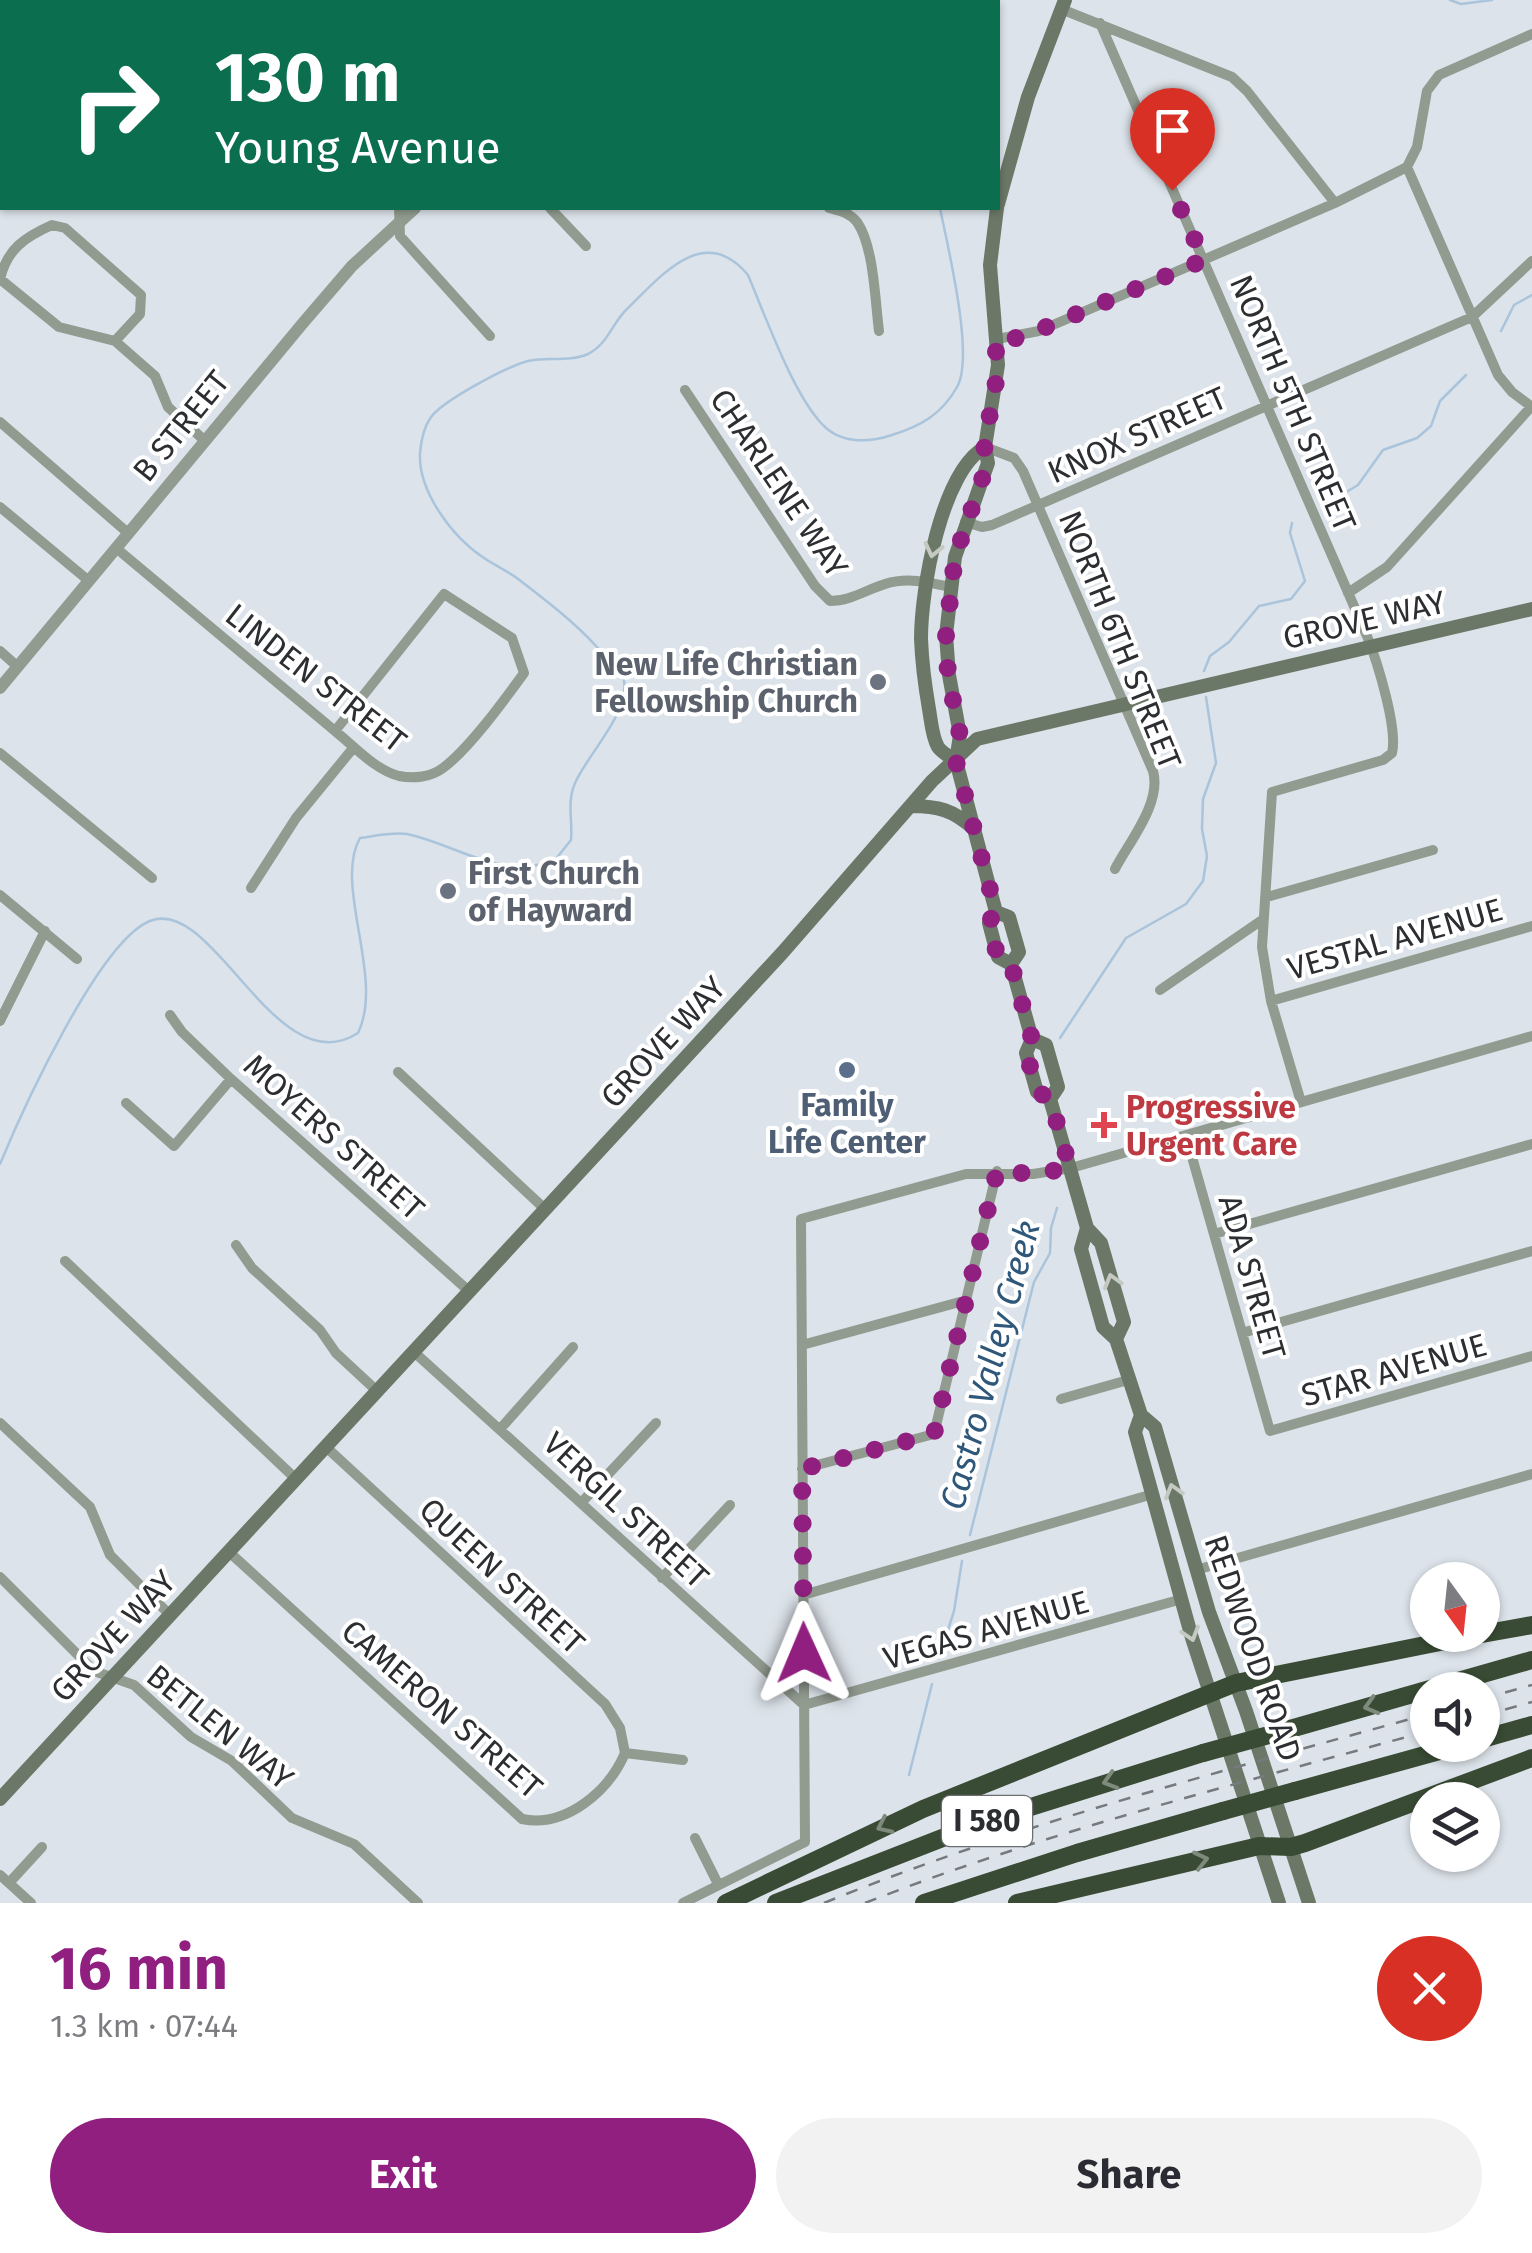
<!DOCTYPE html>
<html lang="en">
<head>
<meta charset="utf-8">
<style>
  body { margin:0; font-family:"Fira Sans",sans-serif; background:#f2f2f3; color:#2b2b33; height:100vh; display:flex; flex-direction:column; font-size:38px; white-space:nowrap }
  * { box-sizing:border-box; margin:0 }
  p { font-size:32px; color:#7c7c81 }
  .icon { flex:none; width:55px; height:55px; fill:none; stroke:currentColor; stroke-width:2; stroke-linecap:round; stroke-linejoin:round }
  .map { position:relative; height:1903px; overflow:hidden }
  .side { display:flex; flex-direction:column; background:#fff; flex:1 }
  .side>* { flex:none }
  .banner { position:absolute; left:0px; top:0px; width:1000px; height:210px; box-shadow:0 2px 8px #0004; background:#0b6e4f; color:#fff; overflow:hidden }
  .needle { width:65px; rotate:165deg }
  .controls { position:absolute; left:1410px; top:1562px; display:grid; gap:20px }
  .controls a { display:grid; place-items:center; width:90px; height:90px; border-radius:50%; background:#fff; box-shadow:0 2px 8px #0004; font-size:50px }
  .pin { position:absolute; display:grid; place-items:center; width:85px; height:85px; color:#fff; margin:-102px -42px; border-radius:50% 50% 50% 0; rotate:-45deg; box-shadow:0 0 10px #0007 }
  .pin .icon { rotate:45deg }
  .me { position:absolute; width:110px; margin:-55px; rotate:359deg; stroke-linejoin:round; filter:drop-shadow(0 0 8px #0008) }
  .turn { display:flex; align-items:center; gap:35px; height:210px; padding:0 50px; font-size:45px }
  .turn .icon { width:130px; height:130px; stroke-width:2.5 }
  .turn b { display:block; font-size:70px; line-height:85px }
  .round { display:grid; place-items:center; flex:none; width:105px; height:105px; border-radius:52px; background:#f2f2f3 }
  .summary { display:flex; align-items:center; justify-content:space-between; height:170px; padding:0 50px }
  h1 { font-size:60px; font-weight:700; line-height:75px; color:#901f80 }
  .cta { display:flex; gap:20px; margin-top:auto; padding:20px 50px }
  .cta a { flex:1; height:115px; border-radius:60px; background:#901f80; color:#fff; font-size:40px; font-weight:700; line-height:115px; text-align:center }
  .cta a+a { background:#f2f2f3; color:#2b2b33 }
  .map>svg:first-child { display:block }
</style>
</head>
<body>
<div class="map">
<svg width="1532" height="1903" viewBox="0 0 1532 1903">
  <rect width="100%" height="100%" fill="#dce3ea"/>
  <g fill="none" stroke-linecap="round" stroke-linejoin="round">
    <path stroke="#aac4dc" stroke-width="2.5" d="M1450,0L1461,4L1492,0
      M987,2L988,0
      M1501,331L1514,305L1532,295
      M1331,501L1358,485L1383,450L1417,438L1431,426L1440,401L1466,375
      M1204,671L1210,656L1229,642L1259,606L1291,599L1305,581L1290,533L1292,523
      M1060,1038L1126,938L1186,904L1203,881L1207,856L1202,829L1203,799L1216,763L1206,697
      M0,1164C22,1111 99,941 150,921C214,895 276,1086 358,1033C385,978 333,885 360,838C375,836 392,832 407,834C458,845 501,881 555,860L571,840C573,820 566,801 576,781C589,753 629,713 624,681C621,666 605,656 596,646C574,622 548,602 522,582C510,572 496,566 484,558C452,537 418,491 420,453C421,441 424,427 431,417C444,400 506,367 528,361C547,357 570,362 588,354C608,344 612,323 627,309C661,276 704,222 748,275C765,315 793,394 822,424C840,444 868,443 892,435C921,426 942,414 957,387C975,356 947,244 940,208
      M970,1535L1034,1282L1050,1253L1051,1228L1057,1208
      M939,1658L954,1611L962,1561
      M909,1775L932,1684"/>
    <path stroke="#919b8f" stroke-width="10" d="M209,0L211,2
      M606,0L609,2
      M38,2L41,0
      M131,2L132,0
      M366,2L369,0
      M1061,9L1232,77L1247,91L1335,203
      M1100,23L1367,636C1377,661 1398,728 1392,753L1383,760L1272,792L1262,947L1271,1001L1301,1102
      M0,32L2,33
      M1407,167L1498,375L1512,392L1532,407
      M399,208L400,236L490,336
      M550,208L586,246
      M829,208C840,211 850,213 857,222C874,246 875,301 879,331
      M52,225L65,228L141,295L140,314L115,341L59,327L0,279C7,249 25,237 52,225Z
      M997,339L1039,331L1335,203L1407,167L1417,147L1427,91L1439,75L1532,34
      M115,341L155,376L168,407L205,441
      M685,390L815,586L830,601C850,601 866,590 885,584C907,577 928,582 950,587
      M0,422L128,533
      M985,447L1014,458L1023,471L1153,771C1162,803 1129,842 1115,869
      M0,507L89,581
      M965,522L982,527L992,525L1472,317L1532,261
      M116,548L335,731C354,746 375,770 399,776C414,779 431,777 443,768C469,749 505,699 524,673L512,638L444,594L335,731
      M1348,593L1387,567L1531,407
      M0,651L18,667
      M0,753L152,878
      M251,888L296,818L354,747
      M0,895L77,959
      M1267,897L1433,850
      M1160,990L1262,920
      M1271,1001L1532,926
      M170,1015L182,1032L231,1079L470,1292
      M0,1021L45,931
      M398,1072L546,1210
      M126,1103L174,1146L231,1079
      M1186,1136L1270,1431L1532,1356
      M1214,1234L1532,1144
      M236,1245L252,1268L320,1330L336,1353L377,1391
      M65,1261L297,1480
      M1242,1333L1532,1251
      M802,1345L967,1300
      M414,1352L804,1705L1182,1599
      M1061,1399L1128,1380
      M0,1423L90,1507L110,1555L170,1615
      M501,1428L573,1347
      M326,1447L605,1704L620,1728L625,1753
      M802,1469L934,1434L997,1171
      M582,1502L656,1423
      M229,1552L522,1819C566,1828 609,1791 625,1753
      M1196,1570L1532,1474
      M0,1577L94,1671L134,1685L191,1737L232,1761L292,1818L354,1844L418,1903
      M662,1578L730,1505
      M803,1595L1153,1494
      M625,1753L683,1760
      M695,1838L718,1884
      M0,1875L31,1903
      M9,1883L42,1847
      M683,1903L805,1842L801,1219L966,1174H1033L1071,1168L1532,1036"/>
    <path stroke="#919b8f" stroke-width="12" d="M633,2L636,0
      M0,688L303,323L352,266L415,208"/>
    <path stroke="#6b7867" stroke-width="14" d="M998,204L1028,97L1065,0
      M997,208L990,265L998,365L985,447L988,463L955,557L946,635L949,675L960,735L956,761L996,912L989,923L998,957L1011,964L1032,1039L1026,1053L1037,1092L1050,1099L1087,1228L1101,1243L1124,1322L1116,1339
      M956,761C950,757 941,752 938,747C932,737 931,720 929,709C925,686 922,663 921,639C921,590 941,472 985,447
      M911,806C938,806 953,810 973,828
      M996,912L1009,917L1019,952L1011,964
      M1032,1039L1046,1045L1058,1087L1050,1099
      M1087,1228L1081,1249L1103,1327L1116,1339L1141,1415L1155,1427L1209,1612L1246,1711L1309,1903
      M1141,1415L1135,1432L1192,1638L1279,1903
      M0,1799L783,952L932,781L977,739L1532,609"/>
    <path stroke="#394b34" stroke-width="18" d="M1482,1634L1532,1625
      M1276,1733L1532,1660
      M1482,1739L1532,1725
      M1295,1791L1461,1745
      M726,1903L923,1809L1236,1683L1475,1635
      M776,1903L986,1821L1203,1753
      M924,1903L1077,1853L1223,1811
      M1017,1903L1259,1846L1291,1847L1305,1843L1532,1758"/>
    <path stroke="#767a7f" stroke-width="2.5" stroke-dasharray="12 12" stroke-linecap="butt" d="M1482,1699L1532,1685
      M1482,1716L1532,1702
      M824,1903C1020,1823 1224,1771 1428,1714
      M865,1903C1048,1831 1238,1784 1428,1731"/>
    <path stroke="#394b34" stroke-width="18" d="M1203,1753L1276,1733
      M1223,1811L1295,1791"/>
  </g>
  <defs><path id="oneway-chevron" d="M-2-3.5L2.5 0L-2 3.5" fill="none" stroke-width="1.6" stroke-linecap="round" stroke-linejoin="round" transform="scale(2.5)"/></defs>
  <g stroke="#c4c9c2">
    <use href="#oneway-chevron" transform="translate(933 550) rotate(103)"/>
    <use href="#oneway-chevron" transform="translate(1112 1281) rotate(-106)"/>
    <use href="#oneway-chevron" transform="translate(1173 1491) rotate(-106)"/>
    <use href="#oneway-chevron" transform="translate(1191 1634) rotate(73)"/>
  </g>
  <g stroke="#7e8a7b">
    <use href="#oneway-chevron" transform="translate(1371 1706) rotate(164)"/>
    <use href="#oneway-chevron" transform="translate(1110 1781) rotate(163)"/>
    <use href="#oneway-chevron" transform="translate(884 1826) rotate(155)"/>
    <use href="#oneway-chevron" transform="translate(1201 1860) rotate(-13)"/>
  </g>
  <g fill="none" stroke-linecap="round" stroke-linejoin="round">
    <path stroke="#901f80" stroke-width="18" stroke-dasharray="0 32.4" d="M804,1653L802,1469L934,1434L997,1171L1034,1174L1070,1168L1050,1099L1038,1092L1026,1053L1032,1039L1011,964L998,957L988,923L996,912L956,761L960,735L948,675L946,635L955,557L988,462L984,446L996,382V339L1016,338L1039,330L1204,260L1172,190"/>
  </g>
  <g fill="#6b7280" stroke="#fff" stroke-width="4">
    <circle cx="878" cy="682" r="10"/>
    <circle cx="448" cy="891" r="10"/>
  </g>
  <circle fill="#5c6f8a" stroke="#fff" stroke-width="4" cx="847" cy="1070" r="10"/>
  <path fill="#e0444e" stroke="#fff" stroke-width="4" d="M1099 1110h10v10h10v10h-10v10h-10v-10h-10v-10h10z"/>
  <g text-anchor="middle" stroke-width="8" stroke-linejoin="round" paint-order="stroke">
    <rect fill="#fff" stroke="#6b6d6f" stroke-width="2.5" x="942" y="1796" width="90" height="50" rx="8"/>
    <g font-size="30" font-weight="bold" fill="#2c2e31">
      <text x="987" y="1831">I 580</text>
    </g>
    <g font-size="32" fill="#2c2e31" stroke="#fff">
      <text transform="translate(1293 403) rotate(67)" y="11">NORTH 5TH STREET</text>
      <text transform="translate(181 426) rotate(-51)" y="11">B STREET</text>
      <text transform="translate(1137 435) rotate(-24)" y="11">KNOX STREET</text>
      <text transform="translate(779 483) rotate(56)" y="11">CHARLENE WAY</text>
      <text transform="translate(1364 620) rotate(-13)" y="11">GROVE WAY</text>
      <text transform="translate(1120 640) rotate(68)" y="11">NORTH 6TH STREET</text>
      <text transform="translate(316 678) rotate(38)" y="11">LINDEN STREET</text>
      <text transform="translate(1395 939) rotate(-16)" y="11">VESTAL AVENUE</text>
      <text transform="translate(663 1042) rotate(-47)" y="11">GROVE WAY</text>
      <text transform="translate(334 1137) rotate(42)" y="11">MOYERS STREET</text>
      <text transform="translate(1252 1277) rotate(74)" y="11">ADA STREET</text>
      <text transform="translate(1394 1370) rotate(-16)" y="11">STAR AVENUE</text>
      <text transform="translate(626 1510) rotate(43)" y="11">VERGIL STREET</text>
      <text transform="translate(502 1576) rotate(43)" y="11">QUEEN STREET</text>
      <text transform="translate(986 1630) rotate(-16)" y="11">VEGAS AVENUE</text>
      <text transform="translate(113 1636) rotate(-47)" y="11">GROVE WAY</text>
      <text transform="translate(1253 1648) rotate(71)" y="11">REDWOOD ROAD</text>
      <text transform="translate(442 1709) rotate(41)" y="11">CAMERON STREET</text>
      <text transform="translate(220 1727) rotate(39)" y="11">BETLEN WAY</text>
    </g>
    <g font-size="32" font-weight="bold" fill="#5b616d" stroke="#fff" text-anchor="end">
      <text x="858" y="675">New Life Christian<tspan x="858" dy="37">Fellowship Church</tspan></text>
      <text x="468" y="884" text-anchor="start">First Church<tspan x="468" dy="37">of Hayward</tspan></text>
    </g>
    <g font-size="32" font-weight="bold" fill="#4e5e75" stroke="#fff">
      <text x="847" y="1116">Family<tspan x="847" dy="37">Life Center</tspan></text>
    </g>
    <g font-size="32" font-weight="bold" fill="#be3a42" stroke="#fff" text-anchor="start">
      <text x="1126" y="1118">Progressive<tspan x="1126" dy="37">Urgent Care</tspan></text>
    </g>
    <g font-size="35" font-style="italic" fill="#2e577a" stroke="#fff">
      <text transform="translate(990 1365) rotate(-75)" y="12">Castro Valley Creek</text>
    </g>
  </g>
</svg>
<div class="controls">
<a><svg class="needle" viewBox="-14 -14 28 28"><path d="M0-13l5 13h-10z" fill="#e53935"/><path d="M0 13l5-13h-10z" fill="#7c7c81"/></svg></a>
<a><svg class="icon" aria-label="sound" viewBox="0 0 24 24"><path d="M4 9h4l5-4v14l-5-4H4zM17 9q2 3 0 6"/></svg></a>
<a><svg class="icon" aria-label="layers" viewBox="0 0 24 24"><path d="M12 4l9 5-9 5-9-5zM3 14l9 5 9-5"/></svg></a>
</div>
<div class="pin" style="left:1172px;top:190px;background:#d93025"><svg class="icon" aria-label="arrive" viewBox="0 0 24 24"><path d="M6 21V4h12l-3 4 3 4H6"/></svg></div>
<svg class="me" style="left:804px;top:1653px" viewBox="-20 -20 40 40"><path d="M0-17L14 15 0 8-14 15z" fill="#901f80" stroke="#fff" stroke-width="4"/></svg>
<div class="banner">
<div class="turn"><svg class="icon" aria-label="right" viewBox="0 0 24 24"><path d="M7 20v-9h11M14 6l5 5-5 5"/></svg><div><b>130 m</b>Young Avenue</div></div>
</div>
</div>
<section class="side">
<div class="summary"><div><h1>16 min</h1><p>1.3 km · 07:44</p></div><a class="round" style="background:#d93025;color:#fff"><svg class="icon" aria-label="close" viewBox="0 0 24 24"><path d="M6 6l12 12M18 6L6 18"/></svg></a></div>
<div class="cta"><a>Exit</a><a>Share</a></div>
</section>
</body>
</html>
